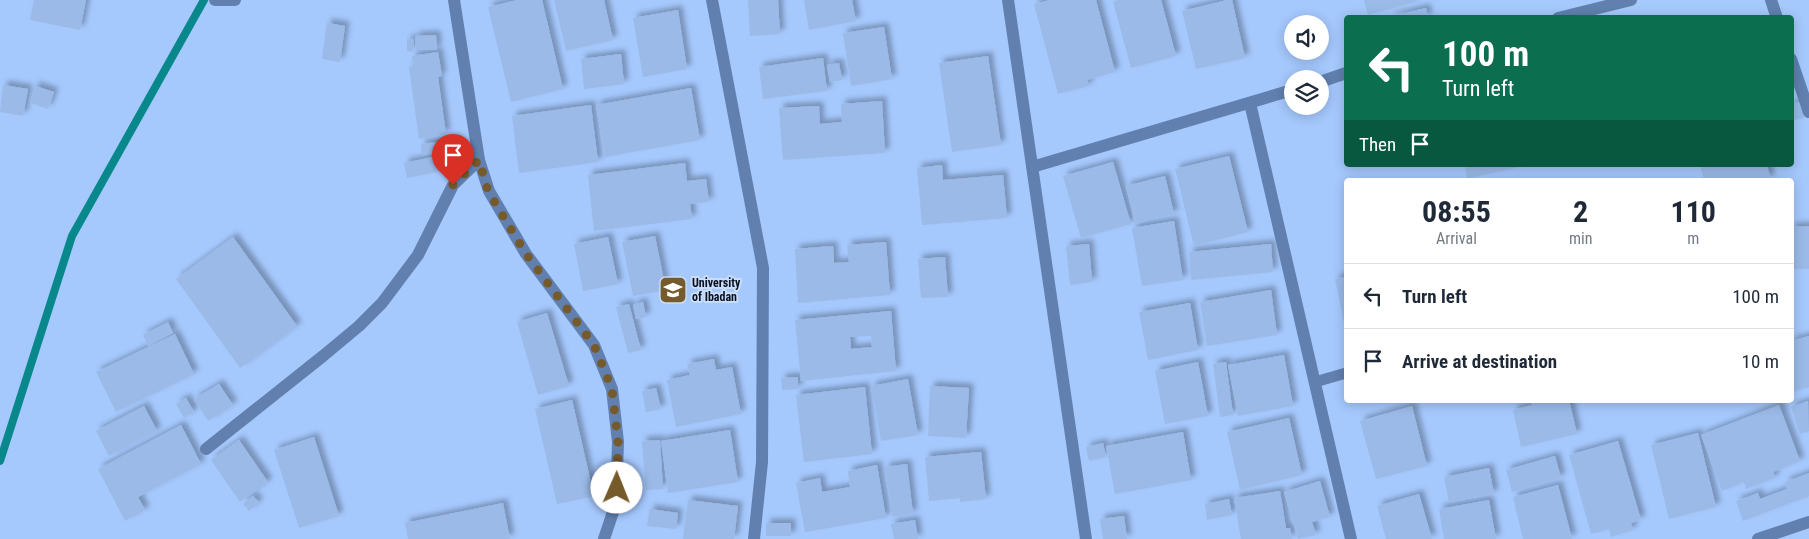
<!DOCTYPE html>
<html lang="en">
<head>
<meta charset="utf-8">
<style>
  body { margin:0; font-family:"Roboto Condensed",sans-serif; background:#f6f6f7; color:#1f2937; height:100vh; display:flex; flex-direction:column; font-size:19px; white-space:nowrap }
  * { box-sizing:border-box; margin:0 }
  p { font-size:16px; color:#747a83 }
  .icon { flex:none; width:28px; height:28px; fill:none; stroke:currentColor; stroke-width:2; stroke-linecap:round; stroke-linejoin:round }
  .map { position:relative; flex:1; overflow:hidden }
  .panel { position:absolute; left:1344px; top:178px; width:450px; height:225px; display:flex; flex-direction:column; background:#fff; border-radius:5px; box-shadow:0 2px 12px #0003 }
  .panel>* { flex:none }
  .hud { position:absolute; left:1344px; top:15px; width:450px; height:152px; border-radius:5px; box-shadow:0 2px 12px #0003; background:#0b6e4f; color:#fff; overflow:hidden }
  .buttons { position:absolute; left:1284px; top:15px; display:grid; gap:10px }
  .buttons a { display:grid; place-items:center; width:45px; height:45px; border-radius:50%; background:#fff; box-shadow:0 2px 12px #0003; font-size:25px }
  .pin { position:absolute; display:grid; place-items:center; width:42px; height:42px; color:#fff; margin:-51px -21px; border-radius:50% 50% 50% 0; rotate:-45deg; box-shadow:0 0 5px #0007 }
  .pin .icon { rotate:45deg }
  .me { position:absolute; width:55px; margin:-28px; rotate:1deg; stroke-linejoin:round; filter:drop-shadow(0 0 4px #0008) }
  .turn { display:flex; align-items:center; gap:18px; height:105px; padding:0 15px; font-size:22px }
  .turn .icon { width:65px; height:65px; stroke-width:2.5 }
  .turn b { display:block; font-size:35px; line-height:42px }
  .then { display:flex; align-items:center; height:48px; padding:0 15px; background:#0003; gap:10px; font-size:19px }
  .eta { display:flex; justify-content:space-evenly; align-items:center; height:85px; text-align:center }
  .eta b { font-size:30px; font-weight:700; line-height:35px }
  ul { padding:0; list-style:none }
  li { display:flex; align-items:center; gap:15px; height:65px; padding:0 15px; border-top:1px solid #e0e1e3 }
  li div { flex:1 }
  li b { display:block; font-size:19px }
  li em { font-style:normal }
  .map>svg:first-child { display:block }
</style>
</head>
<body>
<div class="map">
<svg width="1809" height="539" viewBox="0 0 1809 539">
  <defs>
    <filter id="shadow"><feDropShadow dx="4.5" dy="-4.5" stdDeviation="2.5" flood-color="#0004"/></filter>
  </defs>
  <rect width="100%" height="100%" fill="#b7d0f6"/>
  <path fill="#a5c8fd" fill-rule="evenodd" d="M0,0H1809V539H0ZM1346,18H1791V165H1346ZM1292,24H1320V51H1292ZM1292,79H1320V106H1292ZM1346,180H1791V400H1346Z"/>
  <g fill="none" stroke-linecap="round" stroke-linejoin="round">
    <path stroke="#09888c" stroke-width="8" d="M0,461L72,236L204,0"/>
  </g>
  <path fill="#9bbae8" fill-rule="evenodd" filter="url(#shadow)" d="M34,0H86L80,30L30,20Z
    M517,0H542L563,89L511,102L488,7Z
    M554,0H604L613,40L566,51Z
    M748,0H778L780,34L750,36Z
    M804,0H852L856,21L809,30Z
    M1050,0H1096L1115,72L1087,80L1089,86L1058,94L1034,4Z
    M1119,0H1161L1176,56L1131,68L1113,2Z
    M1227,0H1232L1245,58L1196,69L1182,11Z
    M1364,0H1415V2L1368,15Z
    M1426,8L1428,18H1390L1389,17Z
    M678,10L687,69L643,77L633,18Z
    M327,23L345,26L340,62L322,59Z
    M884,27L892,79L851,86L843,33Z
    M436,35L437,50H416L415,36Z
    M407,39H414L413,52L407,51Z
    M438,52L442,76L438,77L446,134L419,139L409,67L413,66L412,56Z
    M621,54L624,84L584,89L581,59Z
    M988,56L1001,145L952,152L939,63Z
    M823,58L827,91L763,99L759,67Z
    M839,63L842,80L830,82L827,65Z
    M3,85L28,89L23,116L0,112Z
    M35,86L54,92L48,109L30,103Z
    M691,88L700,140L605,157L596,105Z
    M882,101L885,153L783,160L779,108L819,106L820,124L842,122L841,104Z
    M1800,102L1803,118L1791,121V104Z
    M591,105L598,162L519,173L512,116Z
    M437,142L439,152L422,155L421,144Z
    M438,156L441,171L407,178L404,163Z
    M1229,156L1248,232L1194,246L1175,169Z
    M1113,162L1131,224L1081,238L1063,176Z
    M685,163L687,181L706,179L709,202L690,204L692,219L594,231L588,175Z
    M942,165L943,180L1003,175L1007,218L922,225L917,168Z
    M1465,165H1519V167L1467,179Z
    M1700,165H1767L1771,180H1704Z
    M1165,176L1174,214L1135,224L1126,186Z
    M1174,221L1183,280L1142,286L1132,228Z
    M1809,226V269H1791V227Z
    M655,236L666,290L633,296L622,242Z
    M233,237L297,326L240,368L176,279Z
    M608,237L618,284L583,291L574,244Z
    M886,242L890,295L798,303L795,249L833,246L834,263L849,262L847,245Z
    M1089,244L1092,282L1070,285L1066,246Z
    M1271,244L1273,272L1191,280L1189,252Z
    M945,257L948,297L921,298L918,259Z
    M1346,277V328H1345L1335,279Z
    M1271,290L1277,335L1207,346L1200,302Z
    M643,302L646,317L636,319L633,305Z
    M1190,303L1198,350L1148,360L1139,312Z
    M629,304L641,350L628,353L616,307Z
    M891,311L896,371L801,381L795,320ZM871,336L872,347L851,349L850,337Z
    M547,313L569,386L538,395L517,322Z
    M168,322L173,333L148,346L143,335Z
    M175,334L194,374L116,412L96,372Z
    M1809,336V387L1791,392V341Z
    M1284,355L1293,406L1238,416L1228,365Z
    M714,359L716,370L732,367L741,414L676,427L667,380L690,375L687,364Z
    M1198,362L1208,416L1165,424L1155,371Z
    M1226,362L1233,415L1220,417L1213,364Z
    M798,377V389L782,390L781,378Z
    M908,379L918,435L881,441L871,386Z
    M219,384L233,405L208,421L194,399Z
    M930,386L969,388L966,438L928,436Z
    M865,387L872,454L804,462L796,395Z
    M656,388L661,409L646,412L642,391Z
    M186,398L194,412L184,418L176,404Z
    M572,400L594,496L557,504L535,409Z
    M1531,400H1569L1577,434L1521,447L1513,410L1532,405Z
    M1808,401L1809,431L1800,434L1791,407Z
    M1779,405L1800,461L1773,472L1775,478L1746,489L1744,482L1722,491L1701,435Z
    M144,406L157,431L109,456L96,431Z
    M1412,406L1427,466L1376,479L1360,421Z
    M1289,418L1302,475L1240,490L1227,432Z
    M181,425L201,464L138,497L145,510L125,521L98,469Z
    M730,430L738,482L668,493L661,441Z
    M1183,432L1191,480L1115,494L1106,446Z
    M1698,433L1716,507L1669,519L1651,445Z
    M314,437L339,516L299,528L274,450Z
    M239,440L268,482L240,502L211,460Z
    M660,440L663,489L646,490L642,441Z
    M1618,441L1641,520L1631,523L1633,530L1611,537L1609,529L1591,534L1569,455Z
    M1103,443L1106,457L1089,461L1086,447Z
    M981,452L986,499L960,502V498L929,501L925,457Z
    M1555,456L1561,478L1512,492L1506,470Z
    M907,464L913,514L892,517L885,467Z
    M877,465L886,518L805,532L796,483L820,478L822,492L850,487L848,471Z
    M1489,468L1494,494L1449,502L1444,477Z
    M1809,473V496L1743,521L1736,501L1758,493L1760,499L1787,489L1785,482Z
    M1320,481L1330,517L1312,522L1316,535L1298,539L1284,492Z
    M1558,485L1572,539H1523L1513,497Z
    M1280,491L1286,528H1290L1292,539H1241L1234,498Z
    M1419,494L1432,539H1386L1377,506Z
    M253,496L259,502L249,511L243,504Z
    M1229,499L1232,515L1207,520L1205,504Z
    M688,500L738,506L734,539H683Z
    M1489,500L1496,539H1444L1439,509Z
    M503,503L510,539H408L405,523Z
    M650,509L678,513L676,529L647,526Z
    M1124,516L1127,539H1103L1100,519Z
    M915,520L918,539H894L891,524Z
    M766,523H791V536H766Z"/>
  <g fill="none" stroke-linecap="round" stroke-linejoin="round">
    <path stroke="#6180af" stroke-width="11" d="M1315,382L1346,373"/>
    <path stroke="#6180af" stroke-width="12" d="M215,0H235
      M712,0L763,268L762,462L754,539
      M1008,0L1086,539
      M1771,0L1777,18
      M1558,18L1631,0
      M1791,59L1809,112
      M1320,82L1346,73
      M1250,103L1351,539
      M1032,167L1292,90
      M206,449L323,356L359,326L382,303L418,255L453,185L479,160
      M1758,539L1809,522"/>
    <path stroke="#6180af" stroke-width="12" d="M454,0L479,160L489,191L526,254L594,345L612,389L618,442L616,503L604,539"/>
  </g>
  <g fill="none" stroke-linecap="round" stroke-linejoin="round">
    <path stroke="#755a2c" stroke-width="9" stroke-dasharray="0 16.2" d="M453,185L479,160L488,191L526,254L594,345L612,389L618,442L617,488"/>
  </g>
  <defs>
    <symbol id="university-square" viewBox="-11 -11 22 22"><rect x="-9" y="-9" width="18" height="18" rx="4" fill="#755a2c" stroke="#caddf9"/><path d="M0-5L7-2L0 1L-7-2ZM-4 1L0 2.5L4 1V4Q0 6-4 4Z" fill="#fff"/></symbol>
  </defs>
  <g fill-rule="evenodd">
    <use href="#university-square" x="657" y="274" width="32" height="32"/>
  </g>
  <g text-anchor="middle" stroke-width="4" stroke-linejoin="round" paint-order="stroke">
    <g font-size="12" font-weight="bold" fill="#071121" stroke="#caddf9" text-anchor="start">
      <text x="692" y="287">University<tspan x="692" dy="14">of Ibadan</tspan></text>
    </g>
  </g>
</svg>
<div class="buttons">
<a><svg class="icon" aria-label="sound" viewBox="0 0 24 24"><path d="M4 9h4l5-4v14l-5-4H4zM17 9q2 3 0 6"/></svg></a>
<a><svg class="icon" aria-label="layers" viewBox="0 0 24 24"><path d="M12 4l9 5-9 5-9-5zM3 14l9 5 9-5"/></svg></a>
</div>
<div class="pin" style="left:453px;top:185px;background:#d93025"><svg class="icon" aria-label="arrive" viewBox="0 0 24 24"><path d="M6 21V4h12l-3 4 3 4H6"/></svg></div>
<svg class="me" style="left:617px;top:488px" viewBox="-20 -20 40 40"><circle r="19" fill="#fff"/><path d="M0-13L10 11 0 6-10 11z" fill="#755a2c"/></svg>
<div class="hud">
<div class="turn"><svg class="icon" aria-label="left" viewBox="0 0 24 24"><path d="M17 20v-9H6M10 6l-5 5 5 5"/></svg><div><b>100 m</b>Turn left</div></div>
<div class="then">Then<svg class="icon" aria-label="arrive" viewBox="0 0 24 24"><path d="M6 21V4h12l-3 4 3 4H6"/></svg></div>
</div>
<section class="panel">
<div class="eta">
<div><b>08:55</b><p>Arrival</p></div>
<div><b>2</b><p>min</p></div>
<div><b>110</b><p>m</p></div>
</div>
<ul>
<li><svg class="icon" aria-label="left" viewBox="0 0 24 24"><path d="M17 20v-9H6M10 6l-5 5 5 5"/></svg><div><b>Turn left</b></div><em>100 m</em></li>
<li><svg class="icon" aria-label="arrive" viewBox="0 0 24 24"><path d="M6 21V4h12l-3 4 3 4H6"/></svg><div><b>Arrive at destination</b></div><em>10 m</em></li>
</ul>
</section>
</div>
</body>
</html>
